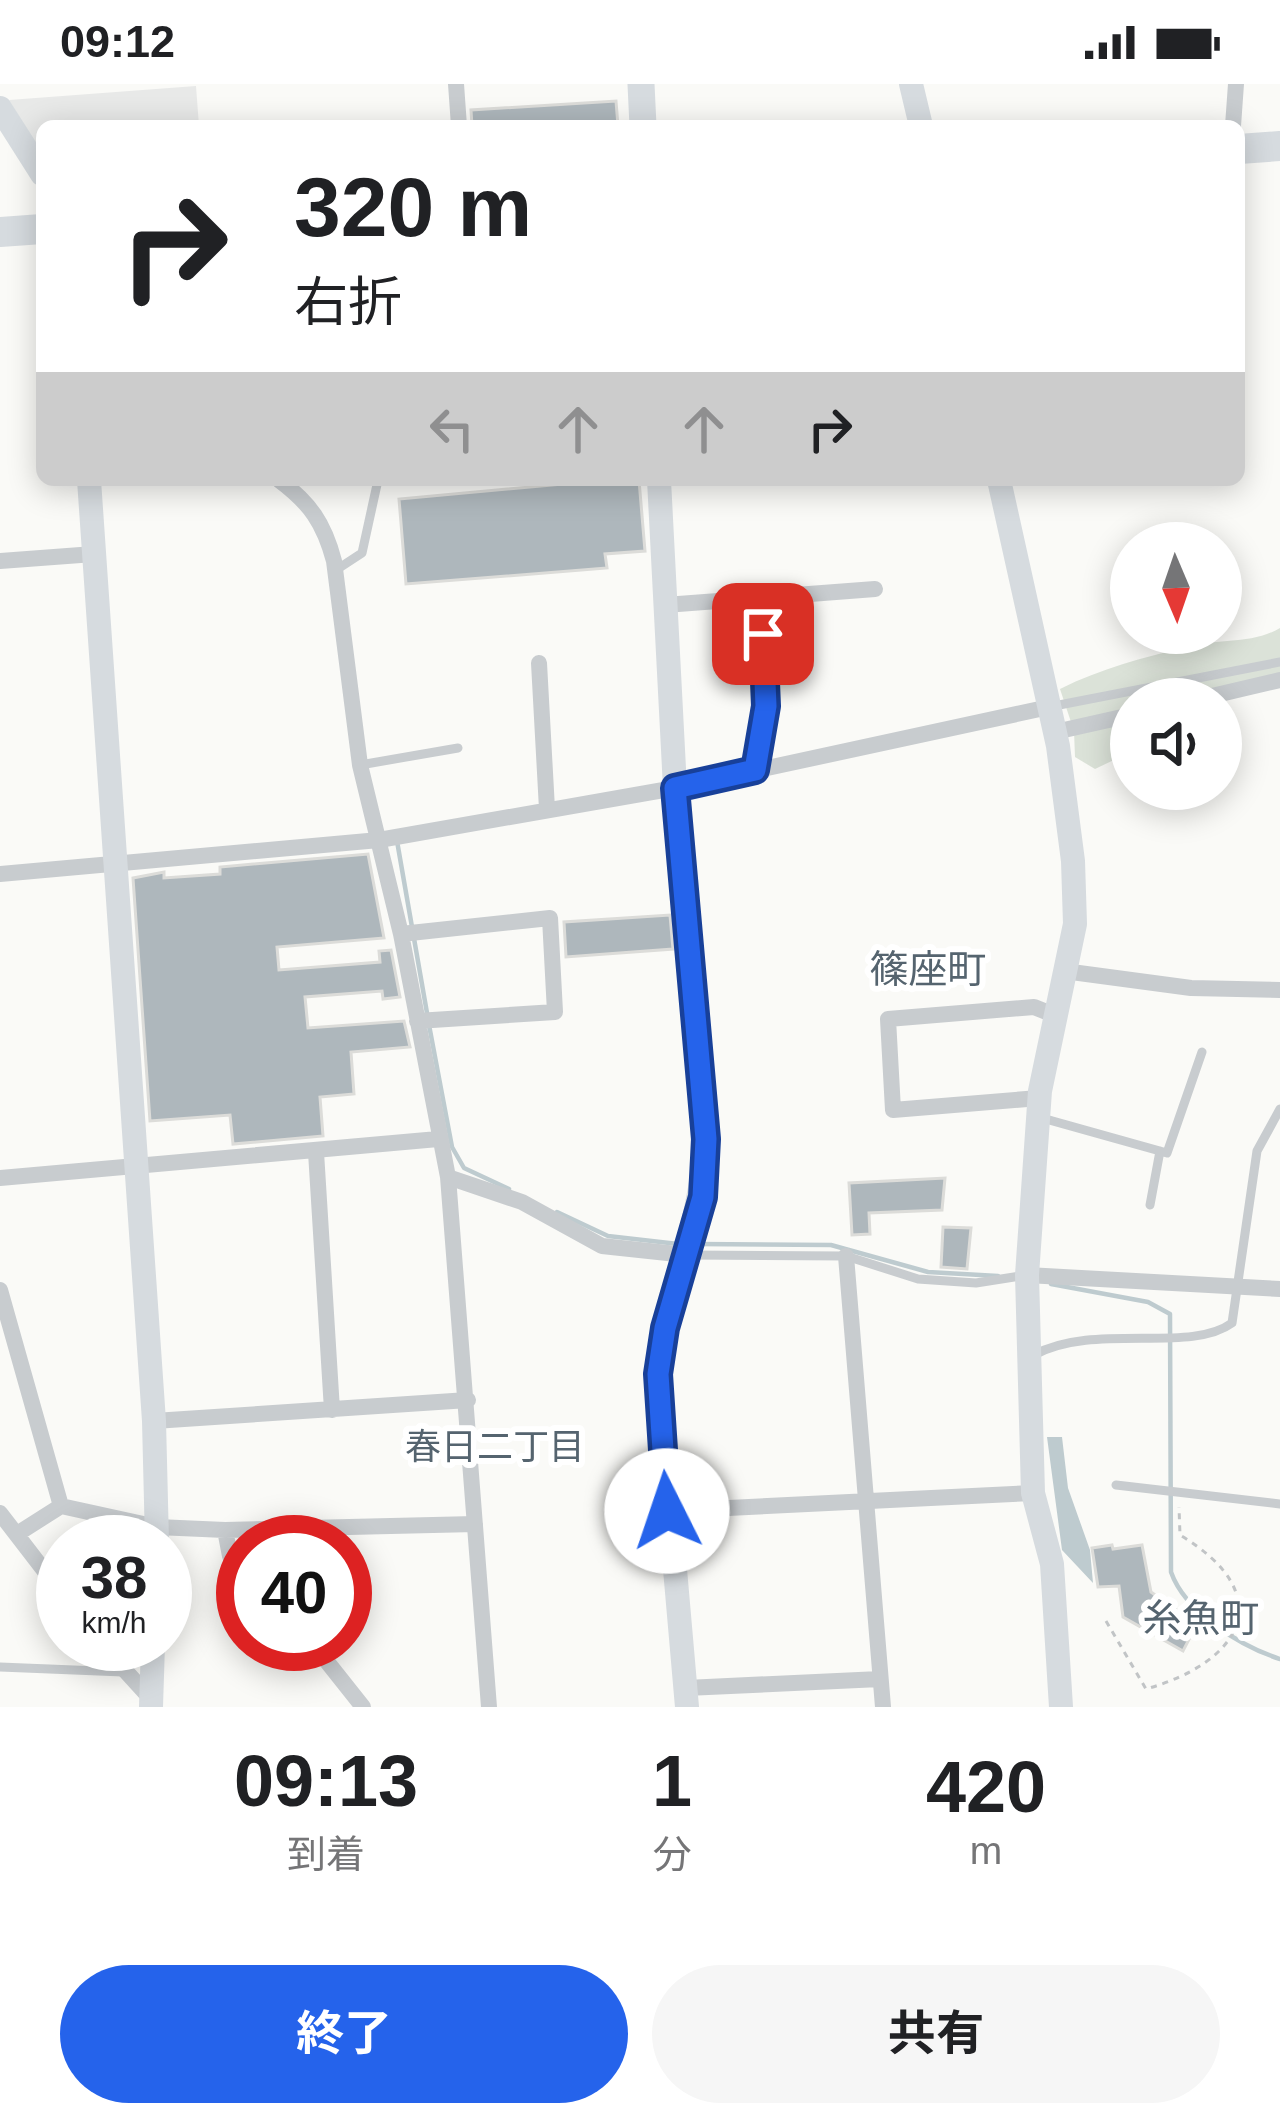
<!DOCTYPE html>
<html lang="ja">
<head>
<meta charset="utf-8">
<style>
  body { margin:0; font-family:Helvetica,"Noto Sans JP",sans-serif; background:#f6f6f6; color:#202124; height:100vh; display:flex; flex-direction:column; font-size:45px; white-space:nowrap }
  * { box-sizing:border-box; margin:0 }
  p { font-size:39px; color:#757577 }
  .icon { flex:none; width:66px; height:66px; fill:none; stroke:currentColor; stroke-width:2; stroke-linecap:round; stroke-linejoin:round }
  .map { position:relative; height:1623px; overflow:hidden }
  .panel { display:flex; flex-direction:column; background:#fff; flex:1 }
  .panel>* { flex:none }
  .banner { position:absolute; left:36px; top:36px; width:1209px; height:366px; border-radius:18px; box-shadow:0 6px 30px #0003; background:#fff; color:#202124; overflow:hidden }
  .needle { width:78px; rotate:178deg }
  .buttons { position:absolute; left:1110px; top:438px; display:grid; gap:24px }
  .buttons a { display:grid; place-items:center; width:132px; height:132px; border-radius:50%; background:#fff; box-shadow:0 6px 30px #0003; font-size:60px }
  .speed { position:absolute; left:36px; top:1431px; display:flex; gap:24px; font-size:60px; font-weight:700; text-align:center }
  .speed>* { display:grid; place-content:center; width:156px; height:156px; border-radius:50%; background:#fff; box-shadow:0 6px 30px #0003; line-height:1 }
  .speed small { font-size:30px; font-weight:400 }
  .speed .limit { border:18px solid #d22; background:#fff; color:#111 }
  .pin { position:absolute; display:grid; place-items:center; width:102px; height:102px; color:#fff; margin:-51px; border-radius:24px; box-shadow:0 6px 18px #0006 }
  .me { position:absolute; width:132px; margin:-66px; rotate:356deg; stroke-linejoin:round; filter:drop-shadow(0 0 9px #0008) }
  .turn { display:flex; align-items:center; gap:42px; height:252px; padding:0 60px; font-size:54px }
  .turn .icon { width:156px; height:156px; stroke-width:2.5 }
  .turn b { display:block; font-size:84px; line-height:102px }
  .lanes { display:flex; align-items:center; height:114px; padding:0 60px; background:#0003; justify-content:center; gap:60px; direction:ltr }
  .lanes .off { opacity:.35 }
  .eta { display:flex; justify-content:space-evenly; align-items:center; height:204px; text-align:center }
  .eta b { font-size:72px; font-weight:700; line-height:84px }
  .action { display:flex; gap:24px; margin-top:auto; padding:24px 60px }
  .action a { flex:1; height:138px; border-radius:72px; background:#2563eb; color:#fff; font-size:48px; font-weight:700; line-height:138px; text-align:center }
  .action a+a { background:#f6f6f6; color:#202124 }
  .status { display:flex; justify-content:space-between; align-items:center; height:84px; padding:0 60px; background:#fff; direction:ltr }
  .status svg { height:33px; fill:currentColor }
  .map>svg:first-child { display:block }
</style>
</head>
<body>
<div class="status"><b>09:12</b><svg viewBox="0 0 49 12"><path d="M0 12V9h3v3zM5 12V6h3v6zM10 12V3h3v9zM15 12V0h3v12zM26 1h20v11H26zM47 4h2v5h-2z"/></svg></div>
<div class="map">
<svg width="1280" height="1623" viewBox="0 0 1280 1623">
  <rect width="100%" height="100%" fill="#fafaf7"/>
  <path fill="#e8e9e8" d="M196,2L199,42H42V70L9,16Z"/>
  <path fill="#dbe2d8" d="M1280,544V596L1202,615H1131V637L1122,646L1118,674L1095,685L1075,673L1074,647L1060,605C1102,584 1142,574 1187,563C1218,554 1251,561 1280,544Z"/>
  <path fill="#becbcf" d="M1047,1353H1062L1068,1404L1090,1466L1093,1499L1062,1466Z"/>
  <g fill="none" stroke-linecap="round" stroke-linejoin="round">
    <path stroke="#becbcf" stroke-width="4.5" d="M397,757L427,929
      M429,941L452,1063L464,1084L509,1105
      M557,1128L608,1152L678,1160
      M695,1160L831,1161L928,1188L998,1192
      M1051,1200L1148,1218L1170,1230L1171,1488C1185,1528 1240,1562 1280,1575"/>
  </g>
  <path fill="#aeb7bc" stroke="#dcdcd9" stroke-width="3" d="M616,17L618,42H472L471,26Z
    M607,396H639L645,467L605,470L607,484L406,500L399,415Z
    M368,770L384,854L277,863L279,886L380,878L379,867L391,866L400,913L383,915L382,907L305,913L308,944L404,937L410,963L351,968L354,1010L320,1013L323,1052L233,1060L230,1031L150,1037L133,794L164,788V794L220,790V783Z
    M670,831L673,865L566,873L564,838Z
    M945,1094L942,1126L869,1129L870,1150L852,1151L849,1099Z
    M943,1143L971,1144L967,1185L941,1183Z
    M1112,1461L1113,1465L1142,1461L1151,1508L1197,1540L1183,1567L1123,1533L1119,1502L1098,1503L1092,1464Z"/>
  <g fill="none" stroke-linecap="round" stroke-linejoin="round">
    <path stroke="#c1c4c6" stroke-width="3" stroke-dasharray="6 6" stroke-linecap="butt" d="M1106,1537L1146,1605C1242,1578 1280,1511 1180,1451L1179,1423"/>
    <path stroke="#c8cccf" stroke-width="9" d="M336,486L362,469L378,396
      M1054,622L1280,578
      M360,681L458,664
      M755,687L766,622L762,514
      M1042,1034L1167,1069L1202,968
      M1150,1121L1160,1067
      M688,1171L846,1172L918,1195L976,1199L1027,1191
      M1034,1271C1095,1238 1190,1270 1232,1239L1257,1067L1280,1025
      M1116,1401L1280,1420
      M0,1583L123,1588"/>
    <path stroke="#c8cccf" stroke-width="16" d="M456,0L459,42
      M1233,42L1236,0
      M279,396C310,419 324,439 334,477L360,681L401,850L448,1093L489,1623
      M0,477L94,470
      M665,521L875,505
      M539,579L547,725
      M1199,615L1280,596
      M1055,648L1131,631
      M0,790L379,756L675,704L1049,623
      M401,850L550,834L555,928L417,937
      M1064,887L1191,904L1280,906
      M1039,1014L893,1026L888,935L1034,923L1054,931
      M316,1068L332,1326
      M448,1093L522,1118L602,1162L686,1171
      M0,1094L438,1055
      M846,1172L883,1623
      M1027,1191L1280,1205
      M0,1206L61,1422
      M154,1337L468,1316
      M667,1427L1033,1409
      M0,1429L63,1511
      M225,1446L230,1472L243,1485
      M17,1450L61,1422L157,1443L225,1446L475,1440
      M101,1560L152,1616
      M313,1560L363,1623
      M686,1604L880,1595"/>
    <path stroke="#d6dbdf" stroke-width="24" d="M911,0L921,42
      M0,24L42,90
      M89,396L154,1337L157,1458
      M659,396L675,704L706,1055C701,1136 670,1210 658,1290L687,1623
      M999,396L1058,662L1073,777L1075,840L1040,1007L1027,1191L1033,1409L1052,1480L1061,1623
      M151,1623L153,1560"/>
    <path stroke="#d6dbdf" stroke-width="27" d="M641,0L643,42"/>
    <path stroke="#d6dbdf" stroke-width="30" d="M1239,65L1280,62
      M0,148L42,145"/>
  </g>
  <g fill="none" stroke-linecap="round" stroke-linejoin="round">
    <defs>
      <path id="route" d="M667,1427L658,1290L665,1244L703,1113L706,1055L675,704L755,686L766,622L763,550"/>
    </defs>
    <use href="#route" stroke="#184099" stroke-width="30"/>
    <use href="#route" stroke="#2563eb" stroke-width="21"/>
  </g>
  <g text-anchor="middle" stroke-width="12" stroke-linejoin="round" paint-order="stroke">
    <g font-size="36" fill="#55646f" stroke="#fff">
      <text x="495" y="1375">春日二丁目</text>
    </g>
    <g font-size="39" fill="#55646f" stroke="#fff">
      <text x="928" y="899">篠座町</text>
      <text x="1201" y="1548">糸魚町</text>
    </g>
  </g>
</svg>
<div class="buttons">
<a><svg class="needle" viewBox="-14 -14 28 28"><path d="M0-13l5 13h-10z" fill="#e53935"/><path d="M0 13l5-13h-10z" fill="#757577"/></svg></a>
<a><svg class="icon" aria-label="sound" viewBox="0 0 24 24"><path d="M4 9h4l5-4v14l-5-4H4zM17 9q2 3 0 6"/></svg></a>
</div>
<div class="speed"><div>38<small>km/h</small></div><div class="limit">40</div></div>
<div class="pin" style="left:763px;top:550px;background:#d93025"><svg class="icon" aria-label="arrive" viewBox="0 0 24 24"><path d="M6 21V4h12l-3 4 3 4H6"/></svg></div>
<svg class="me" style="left:667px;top:1427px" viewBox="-20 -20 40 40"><circle r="19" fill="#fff"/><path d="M0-13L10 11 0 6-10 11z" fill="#2563eb"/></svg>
<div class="banner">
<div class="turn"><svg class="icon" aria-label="right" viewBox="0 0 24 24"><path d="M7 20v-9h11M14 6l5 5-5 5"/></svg><div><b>320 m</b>右折</div></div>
<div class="lanes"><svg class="icon off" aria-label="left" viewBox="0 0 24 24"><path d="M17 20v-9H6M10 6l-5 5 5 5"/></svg><svg class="icon off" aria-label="ahead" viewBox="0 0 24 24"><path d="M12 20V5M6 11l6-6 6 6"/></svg><svg class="icon off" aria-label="ahead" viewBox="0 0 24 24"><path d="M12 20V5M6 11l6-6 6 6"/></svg><svg class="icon" aria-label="right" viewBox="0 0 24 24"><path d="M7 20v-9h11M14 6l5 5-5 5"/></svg></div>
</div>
</div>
<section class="panel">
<div class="eta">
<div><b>09:13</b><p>到着</p></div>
<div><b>1</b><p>分</p></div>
<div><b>420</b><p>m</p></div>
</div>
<div class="action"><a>終了</a><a>共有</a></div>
</section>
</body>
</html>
